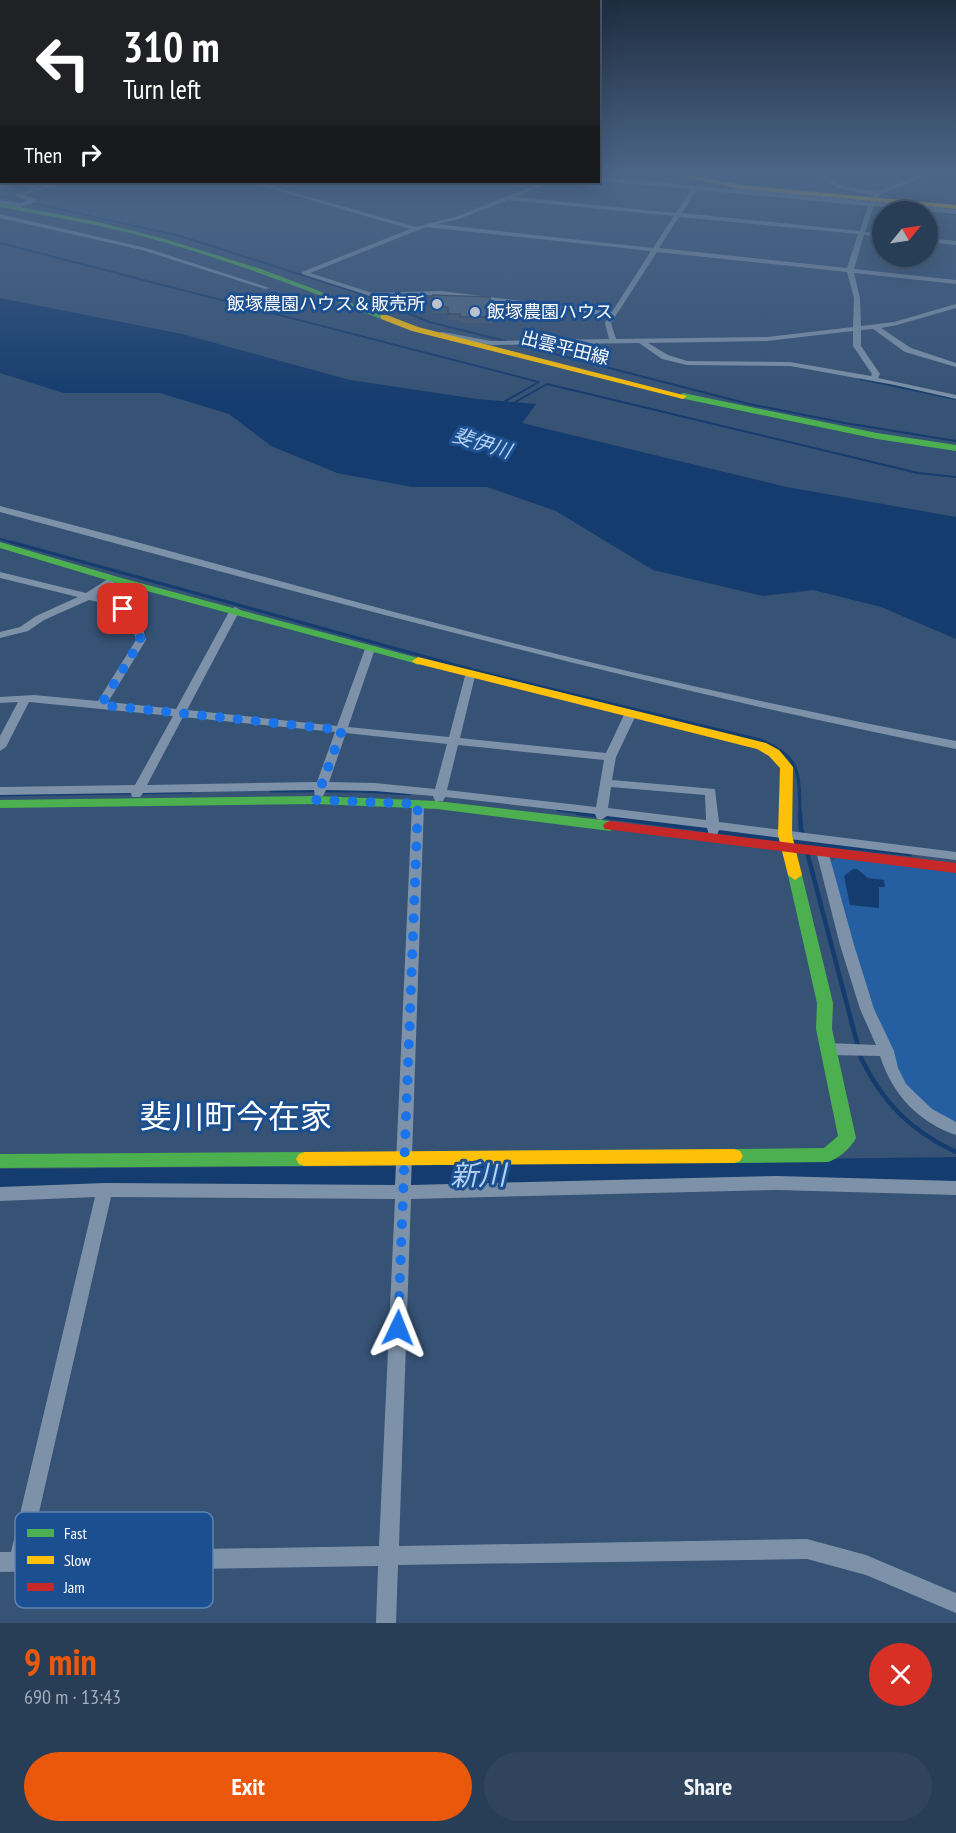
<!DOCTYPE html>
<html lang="en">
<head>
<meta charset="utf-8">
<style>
  body { margin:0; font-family:"PT Sans Narrow","Noto Sans JP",sans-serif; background:#30455d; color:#f1f3f6; height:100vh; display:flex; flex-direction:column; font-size:22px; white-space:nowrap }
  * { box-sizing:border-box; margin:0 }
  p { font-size:20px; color:#a5aeba }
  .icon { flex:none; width:33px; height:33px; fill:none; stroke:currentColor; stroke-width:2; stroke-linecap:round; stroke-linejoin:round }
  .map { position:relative; height:1623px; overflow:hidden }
  .sheet { display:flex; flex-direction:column; background:#283e57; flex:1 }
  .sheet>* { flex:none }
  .banner { position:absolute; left:0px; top:0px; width:600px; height:183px; box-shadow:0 6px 24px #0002,0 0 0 2px #44576d; background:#202124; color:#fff; overflow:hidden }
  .needle { width:39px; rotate:60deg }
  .buttons { position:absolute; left:872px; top:201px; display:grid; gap:12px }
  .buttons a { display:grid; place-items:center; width:66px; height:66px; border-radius:50%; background:#283e57; box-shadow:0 6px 24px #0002,0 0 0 2px #44576d; font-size:30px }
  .pin { position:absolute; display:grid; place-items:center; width:51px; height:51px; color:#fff; margin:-26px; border-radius:12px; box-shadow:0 3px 9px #0006 }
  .me { position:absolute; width:66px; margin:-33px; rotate:2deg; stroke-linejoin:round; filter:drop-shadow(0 0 4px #0008) }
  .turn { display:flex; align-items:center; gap:21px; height:126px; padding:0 24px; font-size:27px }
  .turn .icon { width:78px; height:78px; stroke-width:2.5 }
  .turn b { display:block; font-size:42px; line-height:51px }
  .then { display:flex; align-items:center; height:57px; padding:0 24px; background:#0003; gap:12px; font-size:22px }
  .round { display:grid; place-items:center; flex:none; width:63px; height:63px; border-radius:32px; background:#30455d }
  .head { display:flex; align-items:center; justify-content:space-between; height:102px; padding:0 24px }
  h1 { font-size:36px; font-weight:700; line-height:45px; color:#ea580c }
  .cta { display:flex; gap:12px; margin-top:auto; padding:12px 24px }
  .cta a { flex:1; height:69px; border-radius:36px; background:#ea580c; color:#fff; font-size:24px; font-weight:700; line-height:69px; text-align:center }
  .cta a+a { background:#30455d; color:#f1f3f6 }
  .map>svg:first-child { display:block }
</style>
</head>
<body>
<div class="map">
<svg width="956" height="1623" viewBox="0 0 956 1623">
  <rect width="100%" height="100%" fill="#365274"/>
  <path fill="#265fa1" d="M835,857L956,873V1124L929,1110L907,1088L897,1070L873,1013L830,862L835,860Z"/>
  <path fill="#153c6e" d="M0,298L182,334L350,380L477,399L536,404L522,423L787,487L956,517V639L881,607L813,590L763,596L653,570L556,511L487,487H412L337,473L271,446L229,414L160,393H64L0,373Z
    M853,869H857L868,878L884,880L885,887H879V908L850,905L844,876Z"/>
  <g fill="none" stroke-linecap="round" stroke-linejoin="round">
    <path stroke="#153c6e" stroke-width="2" d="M0,196L180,236L365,295L429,322L505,341
      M0,243L539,382L500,404
      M516,344L749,404L845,423L956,441
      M860,379L956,399
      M510,405L547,384L918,473L956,477
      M0,539L17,544"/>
    <path stroke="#153c6e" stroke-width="3" d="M11,542L473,670L760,740C802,756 799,775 800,814
      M271,791H359L410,794
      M0,795L191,792
      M558,810L589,814"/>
    <path stroke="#153c6e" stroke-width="4.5" d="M578,813L782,840
      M800,813L801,829L861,1058C883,1103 911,1131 956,1152
      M790,841L910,854"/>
    <path fill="#153c6e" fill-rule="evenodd" d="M956,1157V1181L414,1188L408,1190L0,1193V1169L404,1166L410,1164Z"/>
    <path fill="#7d92a8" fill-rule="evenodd" d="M816,175H823L842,186L877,192L920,175H929L880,195L875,203L956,210V214L874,206L865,232L882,233V237L864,235L854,269L956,280V284L854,273L860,298L861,326L894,322L956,304V308L897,325L881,328L911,348L956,363V367L905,352L873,329L861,330V346L880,374L878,378L956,395V399L895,385L790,366L687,365L662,359L639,343L491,345L440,336V332H443L491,341L609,339L605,323L609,316L441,295L379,296L408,309L409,310L406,312L367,295L302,274V272L410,229L249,182H256L416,227L455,217L544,182H551L515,197L676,213L691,189L598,181V177L869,202L874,195L838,188ZM697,190L868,206L860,231L682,213ZM508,200L674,216L653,248L436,224L459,219ZM679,217L858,234L847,268L659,248ZM426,227L651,251L612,312L441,291L372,293L310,273ZM657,252L847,272L854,298L853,327L767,337L616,339L611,323ZM853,331V346L872,374L871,376L790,362L687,361L668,355L648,343L767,341Z
      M59,182H66L24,195L36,200V202L20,207L0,204V200L20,203L28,201L15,195Z
      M0,214L146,248L270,288L265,289L142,250L0,218Z
      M927,238L956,241V245L927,242Z
      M0,506C160,547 318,593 478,634C636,675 796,710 956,741V749C633,684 317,598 0,512Z
      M0,572L86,593L111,577H117V581L96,596L113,600L139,615L146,640L108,702L176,709L230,610L235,607L240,610L187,710L337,726L365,649L370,646L375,649L348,727L449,737L465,676L470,673L475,676L460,738L606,753L624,715L630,712L636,715L616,757L612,780L715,789L719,822L956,852V860L719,830L717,835H709L707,828L607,816L601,820L597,819L595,814L445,797L443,801H435L433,796L375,791L326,790L323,796H315L314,790L143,793L140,797H132L131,793L0,795V787L135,785L173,716L29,702L6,747L0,751V736L18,702L0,703V697L34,695L98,701L136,640L130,618L107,604L89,600L44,620L28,631L0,638V632L20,627L36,616L78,597L0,578ZM183,717L335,732L317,782L147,785ZM346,733L447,744L435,789L375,783L329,782ZM458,745L604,760L596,807L447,790ZM611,787L705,795L706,820L608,808Z
      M418,800L424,804L411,1185L777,1176L956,1181V1195L777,1190L411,1199L399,1546L807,1539L866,1555L956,1593V1613L866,1575L807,1559L398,1565L396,1623H376L378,1566L0,1572V1552H11L95,1197L0,1201V1187L105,1183L395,1185L412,804ZM111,1197L395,1199L379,1546L30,1552Z
      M822,847L828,851L854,945L874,1009L894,1051L898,1068L906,1084L932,1109L956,1122V1135C918,1122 892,1094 880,1056L828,1055L823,1053L821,1049L823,1045L828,1043L876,1045L860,1009L840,945L816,851Z"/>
    <path fill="#4caf50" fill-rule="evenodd" d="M0,203L98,222L165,239L261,269L388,317L381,319C297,286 213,254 126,232C84,222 42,215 0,207Z
      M683,393L877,433L956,445V451L877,439L680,398L679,396Z
      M0,542L118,577L422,659L424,661L418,665L414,663L110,581L0,548Z
      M316,796L437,801L610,821L617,826L610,831L437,809L316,804L0,808V800Z
      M795,870L802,875L833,1003L832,1029L856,1138C851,1148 838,1159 828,1162L734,1163L728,1161L725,1156L728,1151L734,1149L824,1148L838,1136L816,1029L817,1003L788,875Z
      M305,1152L311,1154L314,1159L311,1164L305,1166L0,1168V1154Z"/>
    <path fill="#ffc107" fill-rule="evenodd" d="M675,175H689L740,185L956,205V209L740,189Z
      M381,315H387L418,327L687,396L683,399L412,331L381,319Z
      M418,657L766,743L779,750L793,767L792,835L802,875L795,880L788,875L778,835L780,768L769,756L757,749L414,663L412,661Z
      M734,1149L740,1151L743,1156L740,1161L734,1163L305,1166L299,1164L296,1159L299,1154L305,1152Z"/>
    <path fill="#c62828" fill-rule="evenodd" d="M610,821L956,863V873L605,829L603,826L605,823Z"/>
    <path stroke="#7e92a7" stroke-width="2" stroke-dasharray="5 2" stroke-linecap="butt" d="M598,177L956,210"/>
  </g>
  <path fill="#455971" d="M433,295L492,317V323H460V320H448V313H432Z"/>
  <path fill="#506783" stroke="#38485c" stroke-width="1.5" d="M433,295L490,297L492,317H460V314H448V307H432Z"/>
  <linearGradient id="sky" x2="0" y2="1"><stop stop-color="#1e2d40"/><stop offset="0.43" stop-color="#4c6688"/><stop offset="1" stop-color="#4c6688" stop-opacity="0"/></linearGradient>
  <rect width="956" height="403" fill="url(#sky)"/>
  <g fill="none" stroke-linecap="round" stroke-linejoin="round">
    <path stroke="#1a73e8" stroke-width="10" stroke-dasharray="0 18" d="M123,609L135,617L141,640L101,705L342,730L316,800L418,804L398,1328"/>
  </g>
  <g fill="#b9c2ce" stroke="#1b4f8f" stroke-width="2">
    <circle cx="437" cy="304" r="6"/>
    <circle cx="475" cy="312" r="6"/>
  </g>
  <g text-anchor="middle" stroke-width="6" stroke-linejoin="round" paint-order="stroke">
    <g font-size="18" fill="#fff" stroke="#1b4f8f" text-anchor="end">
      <text x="425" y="310">飯塚農園ハウス＆販売所</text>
      <text x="487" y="318" text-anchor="start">飯塚農園ハウス</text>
    </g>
    <g font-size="18" fill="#fff" stroke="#1b4f8f">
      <text transform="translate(565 348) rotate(14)" y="6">出雲平田線</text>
    </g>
    <g font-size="20" font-style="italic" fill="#b5d3f5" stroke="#1b4f8f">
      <text transform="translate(482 443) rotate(17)" y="7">斐伊川</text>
    </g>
    <g font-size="28" font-style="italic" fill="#b5d3f5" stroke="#1b4f8f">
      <text transform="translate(478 1175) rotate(-1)" y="10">新川</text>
    </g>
    <g font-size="32" fill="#fff" stroke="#1b4f8f">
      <text x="236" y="1128">斐川町今在家</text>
    </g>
  </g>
  <rect x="15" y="1512" width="198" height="96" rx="9" fill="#1b4f8f" stroke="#5f84b1" stroke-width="1.5"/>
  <rect x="27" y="1529" width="27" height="8" fill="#4caf50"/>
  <rect x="27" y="1556" width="27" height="8" fill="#ffc107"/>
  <rect x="27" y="1583" width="27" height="8" fill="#c62828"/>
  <g font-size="16" fill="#fff">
    <text x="64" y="1539">Fast</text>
    <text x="64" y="1566">Slow</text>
    <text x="64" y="1593">Jam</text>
  </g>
</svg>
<div class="buttons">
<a><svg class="needle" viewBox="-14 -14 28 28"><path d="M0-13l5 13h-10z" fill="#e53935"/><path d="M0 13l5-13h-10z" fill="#a5aeba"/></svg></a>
</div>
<div class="pin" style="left:123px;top:609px;background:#d93025"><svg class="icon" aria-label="arrive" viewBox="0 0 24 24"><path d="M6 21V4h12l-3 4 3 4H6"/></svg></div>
<svg class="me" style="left:398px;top:1328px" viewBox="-20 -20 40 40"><path d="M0-17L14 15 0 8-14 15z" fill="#1a73e8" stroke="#fff" stroke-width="4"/></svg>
<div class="banner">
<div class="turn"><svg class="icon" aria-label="left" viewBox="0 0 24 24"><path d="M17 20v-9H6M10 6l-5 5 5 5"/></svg><div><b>310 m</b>Turn left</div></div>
<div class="then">Then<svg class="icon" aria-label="right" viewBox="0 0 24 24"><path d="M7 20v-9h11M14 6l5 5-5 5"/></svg></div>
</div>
</div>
<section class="sheet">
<div class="head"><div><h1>9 min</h1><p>690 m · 13:43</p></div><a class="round" style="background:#d93025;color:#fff"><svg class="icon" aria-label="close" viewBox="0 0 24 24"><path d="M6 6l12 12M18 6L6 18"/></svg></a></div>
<div class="cta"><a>Exit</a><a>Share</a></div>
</section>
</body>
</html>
